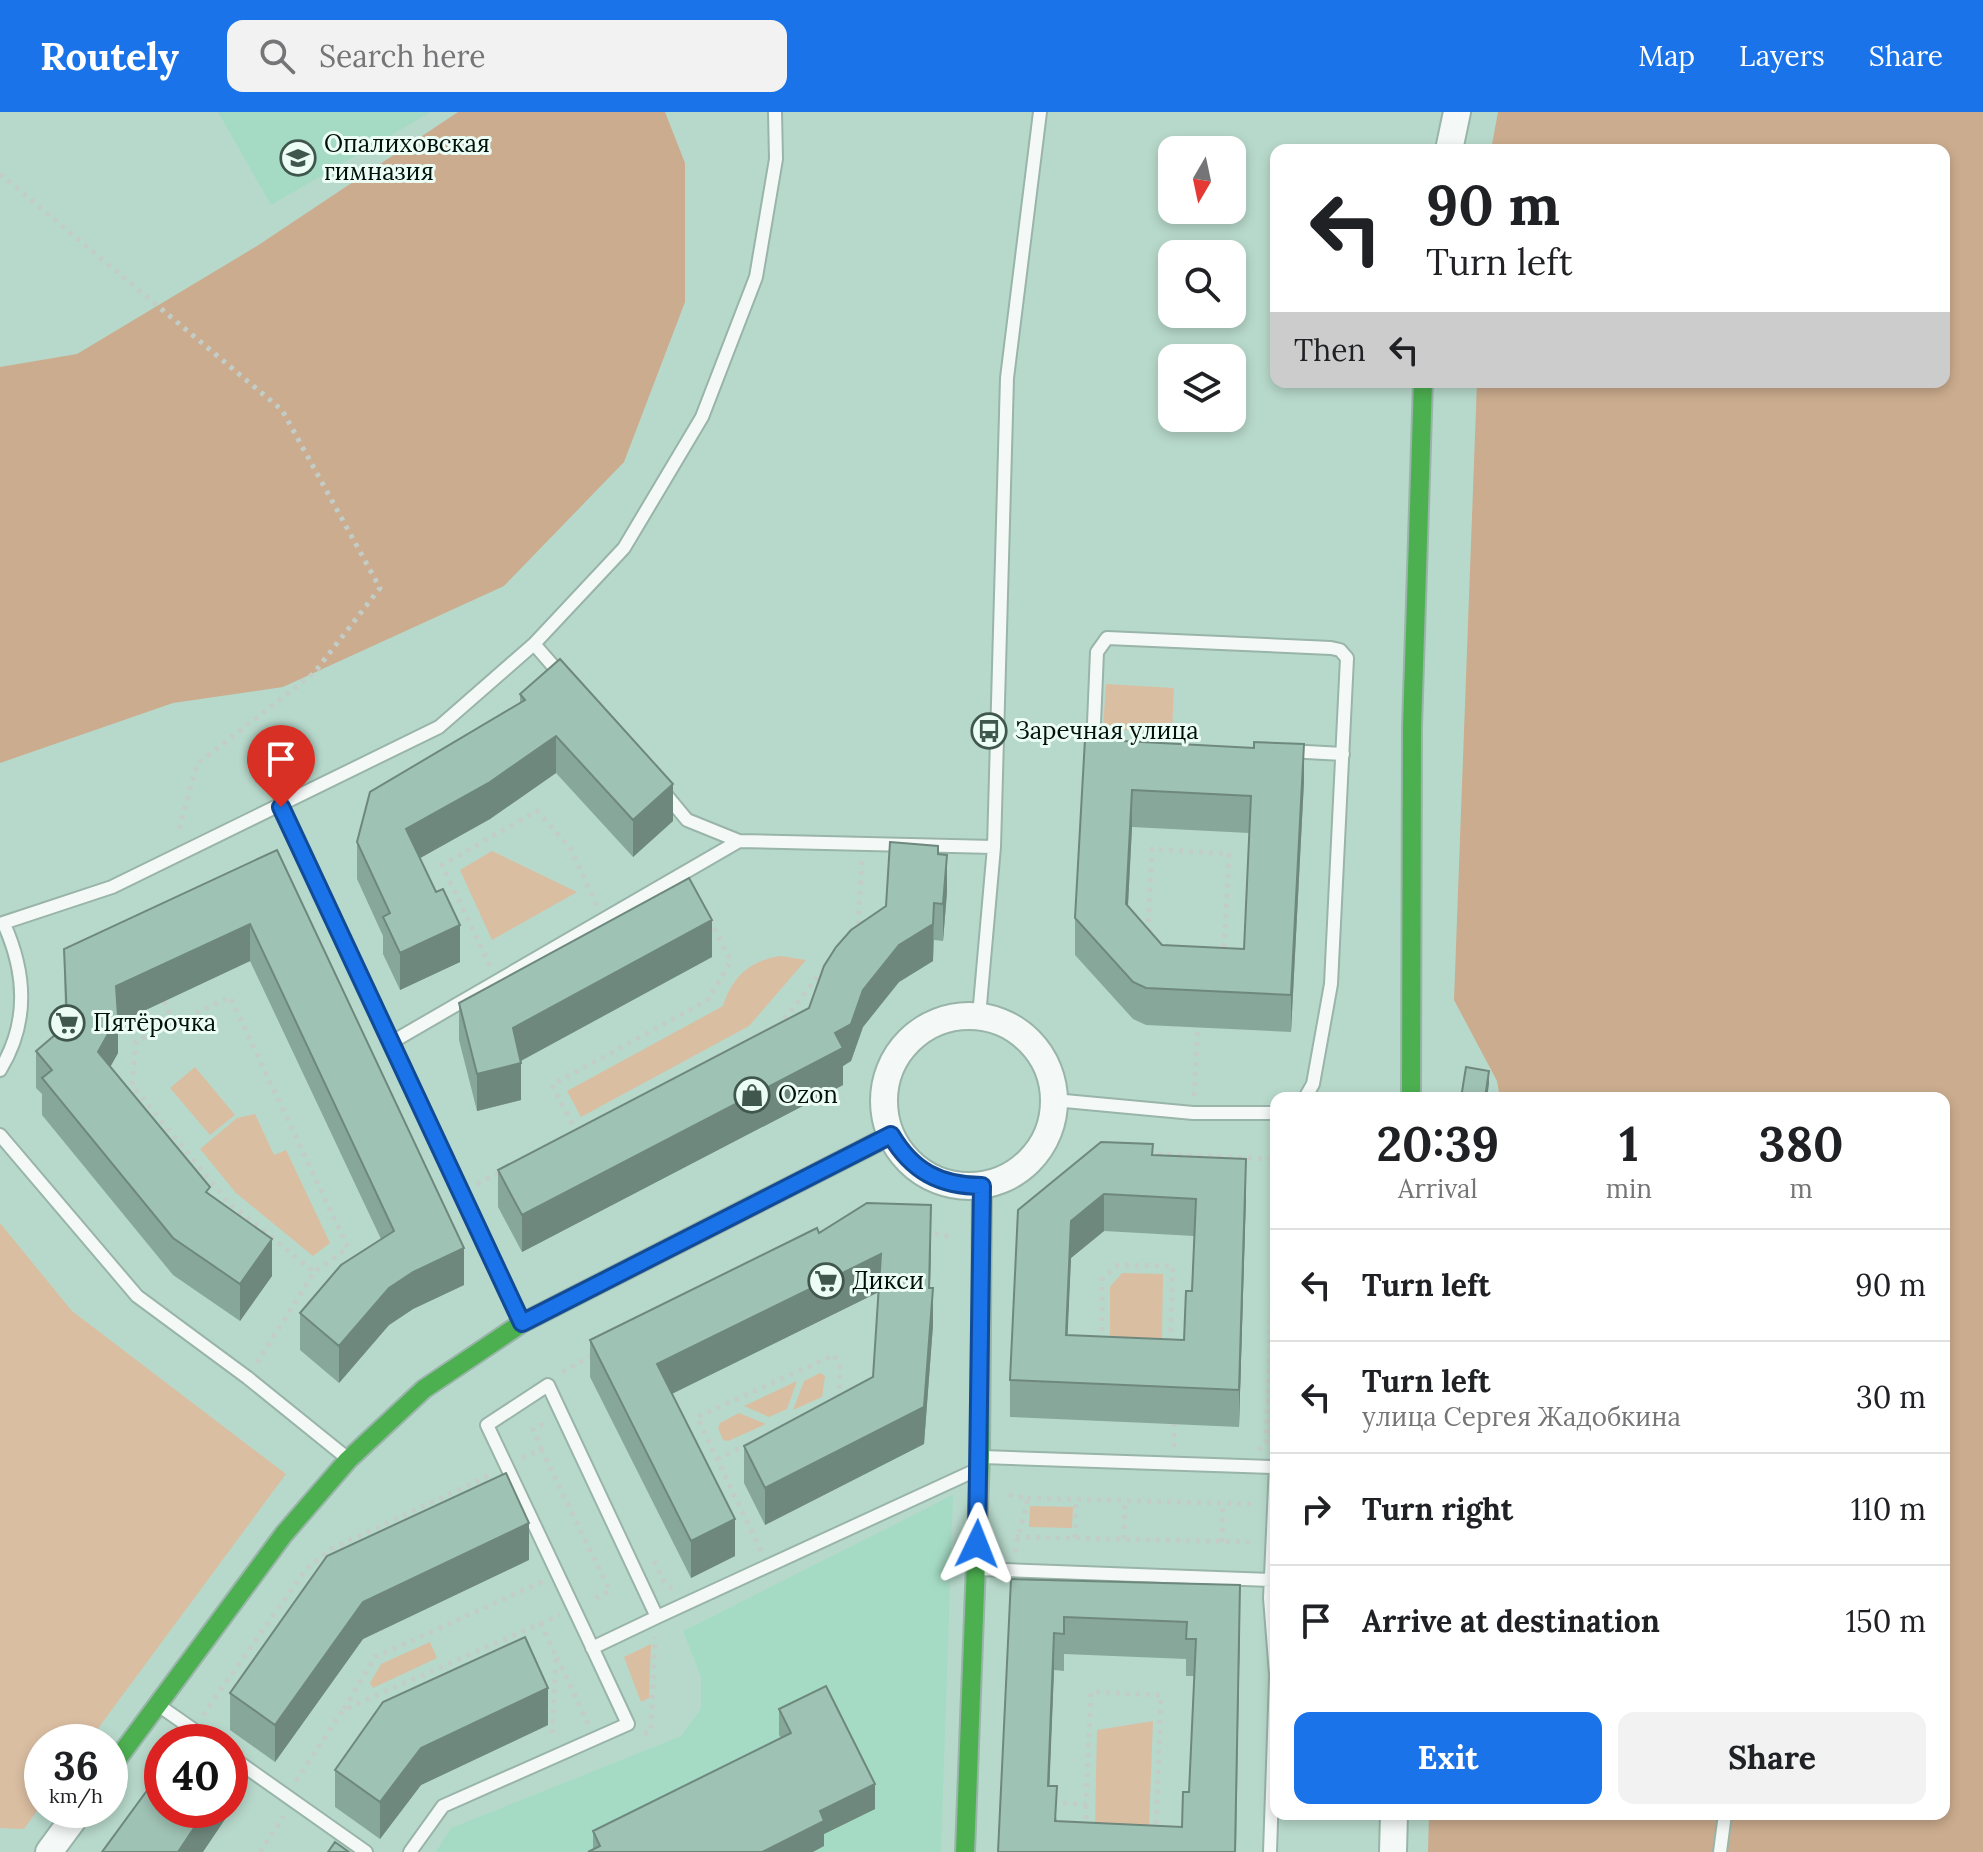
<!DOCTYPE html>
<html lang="en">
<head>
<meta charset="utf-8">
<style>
  body { margin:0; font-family:Lora,serif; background:#f2f2f2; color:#202124; height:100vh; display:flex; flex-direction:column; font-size:30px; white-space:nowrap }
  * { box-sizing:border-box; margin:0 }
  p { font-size:26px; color:#757577 }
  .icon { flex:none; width:44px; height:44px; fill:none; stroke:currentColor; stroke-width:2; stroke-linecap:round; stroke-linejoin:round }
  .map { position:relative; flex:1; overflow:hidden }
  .drawer { position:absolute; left:1270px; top:980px; width:680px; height:728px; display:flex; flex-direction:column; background:#fff; border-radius:16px; box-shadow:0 4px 12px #0003 }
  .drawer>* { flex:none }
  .top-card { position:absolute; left:1270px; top:32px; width:680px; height:244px; border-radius:16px; box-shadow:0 4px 12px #0003; background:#fff; color:#202124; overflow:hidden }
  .needle { width:52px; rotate:189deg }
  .controls { position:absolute; left:1158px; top:24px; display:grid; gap:16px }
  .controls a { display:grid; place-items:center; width:88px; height:88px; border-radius:16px; background:#fff; box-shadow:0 4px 12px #0003; font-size:40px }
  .speed { position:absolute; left:24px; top:1612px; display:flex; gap:16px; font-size:40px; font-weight:700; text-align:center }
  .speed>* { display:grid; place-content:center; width:104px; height:104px; border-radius:50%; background:#fff; box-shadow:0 4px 12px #0003; line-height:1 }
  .speed small { font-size:20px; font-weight:400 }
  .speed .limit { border:12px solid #d22; background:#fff; color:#111 }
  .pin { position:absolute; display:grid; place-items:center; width:68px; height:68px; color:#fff; margin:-82px -34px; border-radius:50% 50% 50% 0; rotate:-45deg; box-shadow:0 0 8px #0007 }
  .pin .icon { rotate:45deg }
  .me { position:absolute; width:88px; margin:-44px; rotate:2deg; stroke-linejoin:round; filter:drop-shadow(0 0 6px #0008) }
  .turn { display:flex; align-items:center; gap:28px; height:168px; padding:0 24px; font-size:36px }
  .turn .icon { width:104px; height:104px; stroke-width:2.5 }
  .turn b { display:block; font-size:56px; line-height:68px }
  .then { display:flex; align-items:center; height:76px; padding:0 24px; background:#0003; gap:16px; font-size:30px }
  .eta { display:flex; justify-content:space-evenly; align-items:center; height:136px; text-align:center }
  .eta b { font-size:48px; font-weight:700; line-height:56px }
  .primary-button { display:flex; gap:16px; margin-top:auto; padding:16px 24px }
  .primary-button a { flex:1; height:92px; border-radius:16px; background:#1a73e8; color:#fff; font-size:32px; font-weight:700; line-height:92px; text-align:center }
  .primary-button a+a { background:#f2f2f2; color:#202124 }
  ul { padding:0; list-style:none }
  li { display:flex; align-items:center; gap:24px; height:112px; padding:0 24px; border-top:2px solid #e0e0e0 }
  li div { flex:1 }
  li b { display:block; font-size:30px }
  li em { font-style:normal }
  header { display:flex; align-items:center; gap:48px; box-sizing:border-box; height:112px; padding:0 40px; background:#1a73e8; color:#fff }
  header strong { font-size:38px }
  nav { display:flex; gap:44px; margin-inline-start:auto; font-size:28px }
  .search { width:560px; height:72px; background:#f2f2f2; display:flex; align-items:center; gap:20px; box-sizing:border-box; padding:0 28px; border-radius:16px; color:#757577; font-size:30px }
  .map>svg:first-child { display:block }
</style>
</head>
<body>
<header>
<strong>Routely</strong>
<div class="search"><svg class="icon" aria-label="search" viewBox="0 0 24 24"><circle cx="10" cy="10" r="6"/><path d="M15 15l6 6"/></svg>Search here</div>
<nav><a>Map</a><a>Layers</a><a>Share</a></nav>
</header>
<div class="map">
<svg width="1983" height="1740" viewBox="0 0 1983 1740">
  <rect width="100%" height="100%" fill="#b7d9cb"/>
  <path fill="#a5dbc5" d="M218,0H431L271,93Z
    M953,1383L941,1740H436L451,1716L681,1624L701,1597V1565L683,1519Z"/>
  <path fill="#dabea2" d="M1106,572L1174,576L1172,620L1103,617Z
    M492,739L577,780L492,828L460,758Z
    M781,844L806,848L749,914L581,1005L567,979L723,894C732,865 750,848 781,844Z
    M195,955L235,1003L210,1023L170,976Z
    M255,1002L274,1043L286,1038L330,1131L313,1144L236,1081L200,1037L237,1006Z
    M0,1111L72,1199L286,1362L88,1630H42V1692L24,1717L0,1716Z
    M1122,1161L1163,1162L1162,1228L1110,1225V1175Z
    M820,1261L825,1264L822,1285L793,1298L804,1269Z
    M797,1269L787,1297L769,1305L744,1294Z
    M739,1301L766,1312L728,1329L723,1328L718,1316L720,1311Z
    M1030,1394L1073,1395L1072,1416L1029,1415Z
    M430,1530L437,1546L373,1576L370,1571L381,1552Z
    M651,1532L649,1586L641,1590L624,1545Z
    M1153,1609L1149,1714L1095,1712L1097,1618Z"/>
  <path fill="#cbac8e" d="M458,0H665L685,51V190L624,350L504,474L283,575L173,591L0,651V255L77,242L257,134Z
    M1498,0H1983V1740H1428L1429,1702H1944V986H1500L1497,969L1454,888L1477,270H1944V38H1491Z"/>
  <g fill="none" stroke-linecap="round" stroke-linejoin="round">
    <defs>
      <path id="lane" d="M534,532L561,563
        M1117,630C1103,629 1096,627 1094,611L1097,540L1107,526L1331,536L1340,538L1347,546L1331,872L1313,972L1305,986
        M1288,639L1343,642
        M663,679L687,708L739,729L994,735
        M281,695L520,1208
        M0,812L112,775L439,615L534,532L624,436L702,305L756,165L776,47L775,0
        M979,904L994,735L1007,266L1040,0
        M392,930L739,729
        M0,958C29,911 26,861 4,812
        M1054,988L1193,1001H1276
        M0,1023L137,1184L248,1266L347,1346
        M983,1345L1275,1355
        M1276,1353L1270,1486L1276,1562
        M978,1457L1271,1468
        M657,1505L974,1359
        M161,1595L211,1630
        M230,1644L366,1740
        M410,1740L443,1694L628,1612L585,1520L487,1313L548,1273L657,1505L592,1536
        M1270,1740L1276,1566
        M1720,1740L1725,1702"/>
      <path id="street" d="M1449,38L1457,0
        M884 989a85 85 0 1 1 170 0a85 85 0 1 1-170 0Z
        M49,1740L80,1698
        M1393,1740L1394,1702"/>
      <path id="fast" d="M1411,986L1412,615L1423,270
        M110,1657L284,1422L348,1348L424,1277L522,1211L891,1023
        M965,1740L980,1345L982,1074"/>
    </defs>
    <use href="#lane" stroke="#99b4a9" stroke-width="16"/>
    <use href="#street" stroke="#99b4a9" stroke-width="30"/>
    <use href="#fast" stroke="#99b4a9" stroke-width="22"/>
    <path stroke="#c3cdc8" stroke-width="5" stroke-dasharray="4 6" stroke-linecap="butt" d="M0,62L282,298L380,476L314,561L197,652L178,721
      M851,820L858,812L862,749
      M1148,820L1152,737L1229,742L1224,839
      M490,854L442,753L537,699L570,736L597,794
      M164,889L174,911
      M778,915L826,854
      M1194,984L1198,915
      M577,1021L552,973L708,888L731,849L710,809
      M1148,1042L1276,1047
      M477,1072L504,1058
      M925,1119L954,1126
      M1102,1229V1167L1118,1153L1173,1154L1170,1234
      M257,1251L314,1160L348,1136L230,885L136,929L132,973L228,1090L314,1160
      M562,1260L593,1243
      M1174,1335V1312
      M541,1337L610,1479L590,1489
      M1258,1338L1266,1330L1276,1082
      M522,1346L541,1337L533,1317L546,1311
      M717,1347L747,1333
      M1009,1383L1027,1386C1026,1407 1016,1420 1016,1441
      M1027,1386L1255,1392
      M1016,1425L1254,1430
      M1075,1426L1076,1387
      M1124,1427L1125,1389
      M1222,1430L1223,1392
      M761,1439L697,1305L834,1243L840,1254L839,1290
      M654,1449L666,1473L676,1478
      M540,1511L556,1544L552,1626
      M557,1545L588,1612
      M344,1597L375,1545L544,1469
      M203,1603L306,1457L331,1437L492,1362
      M644,1622L651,1619L655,1525
      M296,1669L343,1598L560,1503
      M146,1679L162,1657
      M1053,1691L1086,1692L1091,1580L1161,1583L1156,1718
      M1086,1717V1692
      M260,1740L284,1704"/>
    <use href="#lane" stroke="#f4f9f7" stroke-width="12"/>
    <use href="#street" stroke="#f4f9f7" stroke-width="26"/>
    <use href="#fast" stroke="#4caf50" stroke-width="18"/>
  </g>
  <path fill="#88a79b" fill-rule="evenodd" d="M520,582L673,709L633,745L556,661L490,707L420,746L460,850L400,878L383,842V824L357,767V730L520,592Z
    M1085,627L1304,669L1291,920L1146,913L1133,907L1075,843V806ZM1132,715L1249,721L1244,837L1162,833L1128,794Z
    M277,738L464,1173L413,1197L389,1213L339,1271L300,1238V1201L381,1127L250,849L118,911V941L110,955L272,1164L240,1209L173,1163L42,1003V982L36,976V939L56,922L65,908L64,837Z
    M938,742L947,780L943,829L934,828L933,849L899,870L863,915L851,949L843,954V973L522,1140L498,1095V1058L809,896L886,794Z
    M712,845L521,949V988L477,999L459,928V891Z
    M1153,1043L1246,1084L1239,1315L1010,1305V1268L1018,1098ZM1104,1119L1194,1124L1192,1179L1184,1228L1067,1223L1071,1146Z
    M819,1121L931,1130L930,1176L933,1213L924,1332L765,1413L744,1371V1334L873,1265L878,1180L672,1282L735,1444L691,1466L590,1265V1228Z
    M529,1448L363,1527L275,1650L230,1618V1581Z
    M1011,1467L1240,1510L1236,1740H998ZM1064,1542L1186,1547V1564H1195L1189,1680L1182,1715L1057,1709L1049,1674L1054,1558L1064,1559Z
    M779,1597L875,1697L824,1722V1734L593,1738V1719L781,1626L779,1623Z
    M548,1613L421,1673L380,1727L335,1695V1658Z"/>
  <path fill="#6f887e" d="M556,624V661L490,707L406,754V717Z
    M1304,632V669L1291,920V883Z
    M673,672V709L633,745V708Z
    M1132,678V715L1126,829V792Z
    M947,743V780L943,829V792Z
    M934,791L933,849L899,870L863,915L851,949L843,954V973L522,1140V1103L835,921L863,878Z
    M712,808V845L513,953V916Z
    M250,812V849L118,911V941L98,977V940L116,874Z
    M460,813V850L400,878V841Z
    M521,951V988L477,999V962Z
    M1489,959V972L1487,986H1485Z
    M1246,1047V1084L1239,1315V1278Z
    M1104,1082V1119L1071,1146L1066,1260V1223L1071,1109Z
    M931,1093V1130L929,1213V1176Z
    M272,1127V1164L240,1209V1172Z
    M464,1136V1173L413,1197L389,1213L339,1271V1234L389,1176L413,1160Z
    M881,1142V1179L657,1289V1252Z
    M933,1176V1213L924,1332L765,1413V1376L924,1295Z
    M735,1407V1444L691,1466V1429Z
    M529,1411V1448L363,1527L275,1650V1613L363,1490Z
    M1240,1473V1510L1235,1740Z
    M1054,1521V1558L1048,1711V1674Z
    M548,1576V1613L421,1673L380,1727V1690L421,1636Z
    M232,1660V1697L203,1740H178L206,1698H230V1662Z
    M875,1672V1697L824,1722V1734L813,1740H762L820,1699Z"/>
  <path fill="#9ec2b4" stroke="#6f887e" stroke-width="2" fill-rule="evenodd" d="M560,547L673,672L633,708L556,624L490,670L406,717L436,780L443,777L460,813L400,841L383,805L390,801L357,730L370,680L525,588L520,582Z
    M1085,627L1254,636V630L1304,632L1291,883L1146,876L1133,870L1075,806ZM1132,678L1251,684L1244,837L1162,833L1126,792Z
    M890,730L938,734V742L947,743L943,792L934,791L933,812L899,833L863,878L851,912L835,921L843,936L522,1103L498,1058L809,896L824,854L836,835L851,818L886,794Z
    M277,738L464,1136L413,1160L389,1176L339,1234L300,1201L341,1153L394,1119L250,812L116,874L118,904L98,940L210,1075L206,1080L272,1127L240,1172L173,1126L42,966L52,958L36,939L56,922L67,906L64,837Z
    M689,766L712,808L513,916L521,951L477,962L459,891Z
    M1466,955L1489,959L1485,986H1461Z
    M1101,1030L1153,1032L1152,1043L1246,1047L1239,1278L1010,1268L1018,1098ZM1104,1082L1196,1087L1192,1179H1186L1184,1228L1066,1223L1071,1109Z
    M867,1091L931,1093L929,1176H933L924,1295L765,1376L744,1334L873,1265L881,1142L657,1252L735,1407L691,1429L590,1228L817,1116L819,1121Z
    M506,1361L529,1411L363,1490L275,1613L230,1581L327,1444Z
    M1011,1467L1240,1473L1235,1740H998ZM1064,1505L1187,1510L1186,1527H1196L1189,1680H1183L1182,1715L1055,1709L1057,1674H1048L1054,1521L1064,1522Z
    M525,1525L548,1576L421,1636L380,1690L335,1658L383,1590Z
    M826,1574L875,1672L820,1699L824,1709L762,1740H588L600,1734L593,1719L791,1621L779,1597Z
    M162,1658V1698H206L178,1740H102Z
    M335,1730L349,1740H328Z"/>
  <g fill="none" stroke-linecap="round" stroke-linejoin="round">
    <defs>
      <path id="route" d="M281,695L522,1211L891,1023C912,1059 940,1074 982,1074L977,1432"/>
    </defs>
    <use href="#route" stroke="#114b97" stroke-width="20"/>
    <use href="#route" stroke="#1a73e8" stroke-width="14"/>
  </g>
  <defs>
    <symbol id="school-ring" viewBox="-11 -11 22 22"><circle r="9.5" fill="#ebfdf5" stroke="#40574d" stroke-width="1.5"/><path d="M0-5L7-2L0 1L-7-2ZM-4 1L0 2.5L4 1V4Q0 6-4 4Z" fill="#40574d"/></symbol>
    <symbol id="bus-ring" viewBox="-11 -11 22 22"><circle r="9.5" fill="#ebfdf5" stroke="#40574d" stroke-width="1.5"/><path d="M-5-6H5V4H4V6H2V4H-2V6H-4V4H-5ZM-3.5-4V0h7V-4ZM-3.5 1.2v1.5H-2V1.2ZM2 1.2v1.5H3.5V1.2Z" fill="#40574d"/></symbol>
    <symbol id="supermarket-ring" viewBox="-11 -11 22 22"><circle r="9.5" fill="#ebfdf5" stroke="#40574d" stroke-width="1.5"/><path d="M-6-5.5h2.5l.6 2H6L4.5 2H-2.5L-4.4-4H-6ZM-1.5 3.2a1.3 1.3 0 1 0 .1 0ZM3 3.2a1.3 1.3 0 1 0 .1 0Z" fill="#40574d"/></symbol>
    <symbol id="shop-ring" viewBox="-11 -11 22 22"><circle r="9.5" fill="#ebfdf5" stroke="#40574d" stroke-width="1.5"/><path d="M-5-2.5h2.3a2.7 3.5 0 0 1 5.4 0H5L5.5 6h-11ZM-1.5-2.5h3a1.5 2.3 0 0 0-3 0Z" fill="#40574d"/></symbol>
  </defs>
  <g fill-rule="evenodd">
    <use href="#school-ring" x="278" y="26" width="40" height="40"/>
    <use href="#bus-ring" x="969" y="599" width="40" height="40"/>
    <use href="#supermarket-ring" x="47" y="891" width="40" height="40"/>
    <use href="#shop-ring" x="732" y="963" width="40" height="40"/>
    <use href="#supermarket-ring" x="806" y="1149" width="40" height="40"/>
  </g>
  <g text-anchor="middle" stroke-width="6" stroke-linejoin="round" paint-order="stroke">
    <g font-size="24" fill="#001109" stroke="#ebfdf5" text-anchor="start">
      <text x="324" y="40">Опалиховская<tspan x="324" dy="28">гимназия</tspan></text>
      <text x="1015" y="627">Заречная улица</text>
      <text x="93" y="919">Пятёрочка</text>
      <text x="778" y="991">Ozon</text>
      <text x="852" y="1177">Дикси</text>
    </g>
  </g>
</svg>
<div class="controls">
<a><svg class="needle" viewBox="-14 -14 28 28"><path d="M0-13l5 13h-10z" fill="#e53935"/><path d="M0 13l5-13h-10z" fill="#757577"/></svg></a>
<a><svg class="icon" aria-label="search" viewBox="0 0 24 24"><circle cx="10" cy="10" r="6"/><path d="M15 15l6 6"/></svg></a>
<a><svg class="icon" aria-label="layers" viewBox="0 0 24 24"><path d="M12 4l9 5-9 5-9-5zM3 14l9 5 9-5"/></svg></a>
</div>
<div class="speed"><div>36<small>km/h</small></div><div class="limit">40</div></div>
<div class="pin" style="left:281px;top:695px;background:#d93025"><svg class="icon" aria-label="arrive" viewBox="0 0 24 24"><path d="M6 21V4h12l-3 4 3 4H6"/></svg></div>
<svg class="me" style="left:977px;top:1432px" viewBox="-20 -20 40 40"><path d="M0-17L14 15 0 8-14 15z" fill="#1a73e8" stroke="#fff" stroke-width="4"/></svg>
<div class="top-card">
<div class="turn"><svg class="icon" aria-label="left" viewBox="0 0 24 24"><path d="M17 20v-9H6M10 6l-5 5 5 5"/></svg><div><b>90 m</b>Turn left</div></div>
<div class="then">Then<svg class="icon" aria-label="left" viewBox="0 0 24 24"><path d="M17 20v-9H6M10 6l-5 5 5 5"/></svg></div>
</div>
<section class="drawer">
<div class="eta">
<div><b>20:39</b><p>Arrival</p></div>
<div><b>1</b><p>min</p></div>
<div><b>380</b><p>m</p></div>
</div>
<ul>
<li><svg class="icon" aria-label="left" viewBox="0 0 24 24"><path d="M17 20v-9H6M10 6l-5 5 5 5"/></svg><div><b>Turn left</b></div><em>90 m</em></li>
<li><svg class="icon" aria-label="left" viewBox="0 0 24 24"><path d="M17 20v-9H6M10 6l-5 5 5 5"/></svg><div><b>Turn left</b><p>улица Сергея Жадобкина</p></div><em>30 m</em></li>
<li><svg class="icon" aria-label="right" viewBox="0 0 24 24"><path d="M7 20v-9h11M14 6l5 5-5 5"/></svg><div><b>Turn right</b></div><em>110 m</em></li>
<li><svg class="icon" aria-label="arrive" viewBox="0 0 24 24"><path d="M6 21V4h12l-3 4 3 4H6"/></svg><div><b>Arrive at destination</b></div><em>150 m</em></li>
</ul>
<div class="primary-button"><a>Exit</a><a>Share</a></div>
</section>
</div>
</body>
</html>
